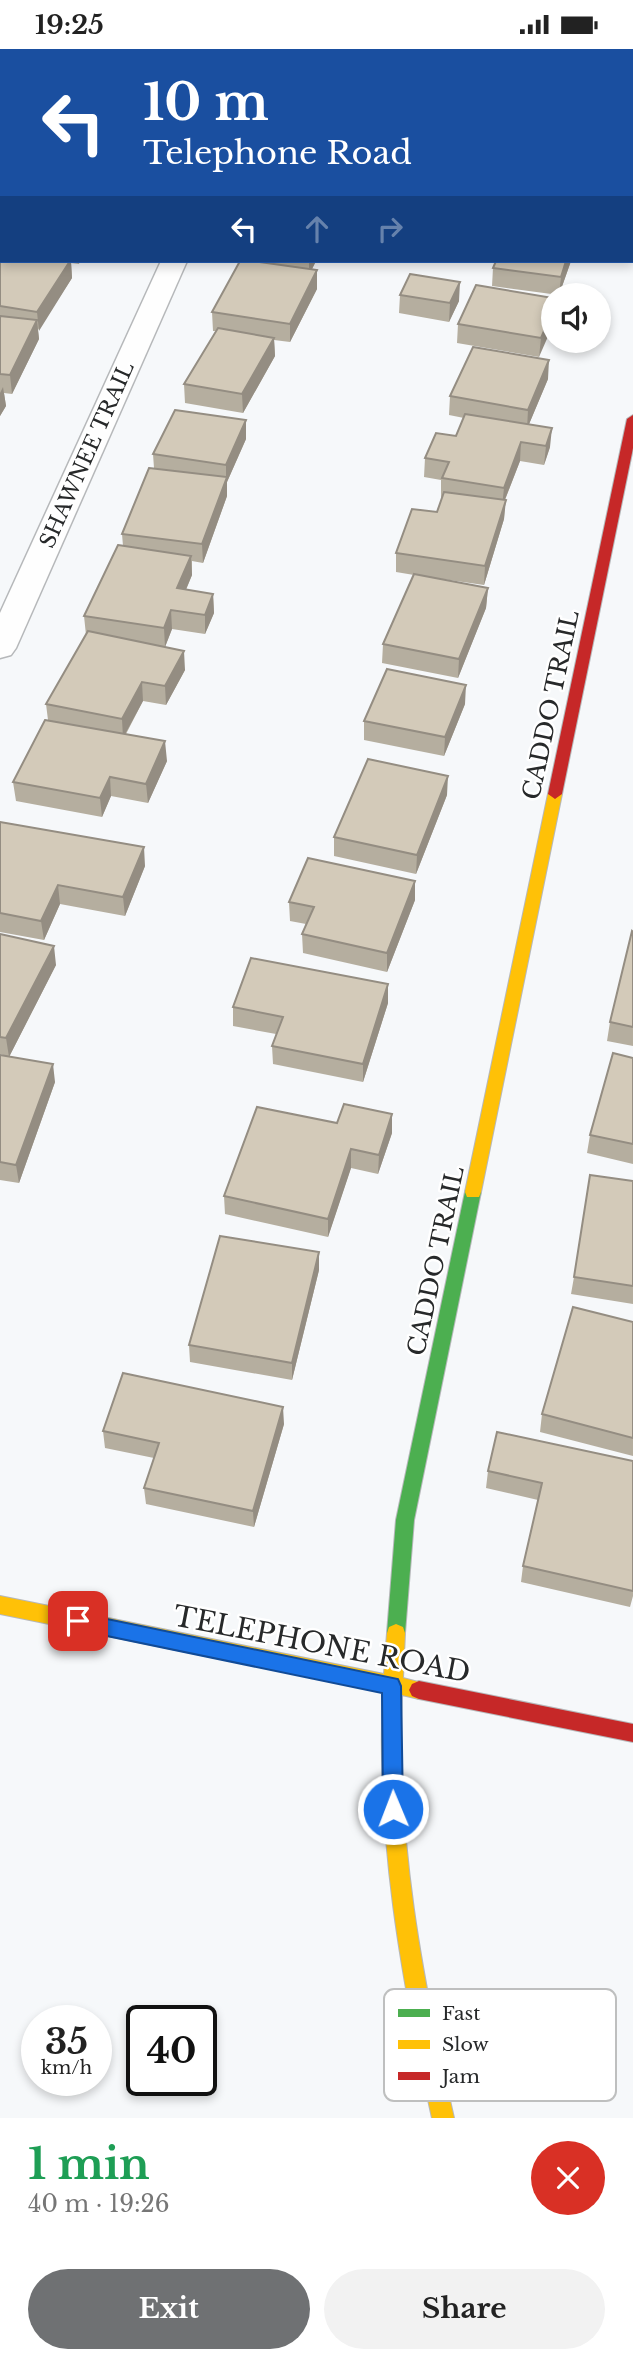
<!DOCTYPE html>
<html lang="en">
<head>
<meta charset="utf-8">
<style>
  body { margin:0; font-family:"Libre Baskerville",serif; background:#f2f2f2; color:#222; height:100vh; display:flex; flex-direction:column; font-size:26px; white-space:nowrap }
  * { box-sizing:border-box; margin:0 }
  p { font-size:23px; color:#767676 }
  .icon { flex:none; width:38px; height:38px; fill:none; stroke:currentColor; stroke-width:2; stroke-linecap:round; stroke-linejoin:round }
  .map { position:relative; height:2069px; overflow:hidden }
  .drawer { display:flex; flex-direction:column; background:#fff; flex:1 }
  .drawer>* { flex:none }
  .banner { position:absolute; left:0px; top:0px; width:634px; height:214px; box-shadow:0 4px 10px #0003; background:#1a4fa0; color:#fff; overflow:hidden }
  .tools { position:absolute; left:541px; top:234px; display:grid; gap:14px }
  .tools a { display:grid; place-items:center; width:70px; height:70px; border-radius:50%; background:#fff; box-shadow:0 4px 10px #0003; font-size:35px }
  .speed { position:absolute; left:21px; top:1956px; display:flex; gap:14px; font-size:35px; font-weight:700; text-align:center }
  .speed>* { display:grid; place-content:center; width:91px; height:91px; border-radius:50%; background:#fff; box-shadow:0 4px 10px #0003; line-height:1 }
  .speed small { font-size:18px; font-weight:400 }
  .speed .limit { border:4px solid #111; border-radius:10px; background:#fff; color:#111 }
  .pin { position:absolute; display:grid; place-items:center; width:60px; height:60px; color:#fff; margin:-30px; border-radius:14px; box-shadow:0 4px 10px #0006 }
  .me { position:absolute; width:77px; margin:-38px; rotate:359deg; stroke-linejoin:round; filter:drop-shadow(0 0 5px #0008) }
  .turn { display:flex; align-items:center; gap:24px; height:147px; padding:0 28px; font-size:32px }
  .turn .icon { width:91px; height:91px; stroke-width:2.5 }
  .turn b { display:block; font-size:49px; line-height:60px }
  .lanes { display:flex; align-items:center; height:66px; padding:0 28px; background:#0003; justify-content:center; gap:35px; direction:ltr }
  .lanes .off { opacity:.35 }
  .round { display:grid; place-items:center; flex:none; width:74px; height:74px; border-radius:37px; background:#f2f2f2 }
  .headline { display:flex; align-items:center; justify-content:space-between; height:119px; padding:0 28px }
  h1 { font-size:42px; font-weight:700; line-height:52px; color:#1e9e55 }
  .cta { display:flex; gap:14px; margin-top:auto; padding:14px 28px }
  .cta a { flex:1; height:80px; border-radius:42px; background:#6f7173; color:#fff; font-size:28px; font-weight:700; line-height:80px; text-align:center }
  .cta a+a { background:#f2f2f2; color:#222 }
  .status { display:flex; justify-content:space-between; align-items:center; height:49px; padding:0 35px; background:#fff; direction:ltr }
  .status svg { height:19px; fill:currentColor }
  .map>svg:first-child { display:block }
</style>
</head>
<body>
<div class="status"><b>19:25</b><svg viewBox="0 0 49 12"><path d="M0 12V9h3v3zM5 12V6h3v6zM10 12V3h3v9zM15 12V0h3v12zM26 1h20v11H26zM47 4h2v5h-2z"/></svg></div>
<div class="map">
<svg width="633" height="2069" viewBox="0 0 633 2069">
  <rect width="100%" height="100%" fill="#f6f8fa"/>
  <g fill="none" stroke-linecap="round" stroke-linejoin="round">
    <defs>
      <path id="street" d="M161,212H187L16,599L11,606L0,609V564Z"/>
      <path id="fast" d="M632,51H633V57H632Z
        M473,1136L479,1138L481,1143L414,1471L405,1584L403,1590L396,1593L389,1590L387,1584L396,1471L465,1143L467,1138Z"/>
      <path id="slow" d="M555,740L562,745L481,1143L479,1148H467L465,1143L548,745Z
        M0,1547L384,1625L387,1584L389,1578L396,1575L403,1578L405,1584L403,1629L426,1635L429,1641L426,1647L419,1650L402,1646C396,1790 422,1929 454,2069H432C401,1928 376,1788 383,1643L0,1565Z"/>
      <path id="jam" d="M0,11H2V17H0Z
        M633,366V399L562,745L555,750L548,745L627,370Z
        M419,1632L633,1675V1693L419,1650L412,1647L409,1641L412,1635Z"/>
    </defs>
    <use href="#street" stroke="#b6b8ba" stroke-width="3"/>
    <use href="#fast" stroke="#b6b8ba" stroke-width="2"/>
    <use href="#slow" stroke="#b6b8ba" stroke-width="2"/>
    <use href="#jam" stroke="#b6b8ba" stroke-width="2"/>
    <use href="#street" fill="#fefefe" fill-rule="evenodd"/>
    <use href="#fast" fill="#4caf50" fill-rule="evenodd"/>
    <use href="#slow" fill="#ffc107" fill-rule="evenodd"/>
    <use href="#jam" fill="#c62828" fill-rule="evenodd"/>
  </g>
  <path fill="#b5ae9f" d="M0,81H2V130L0,129Z
    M0,207L2,212H80L79,215L71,214L72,229L38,281L39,290L12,345L4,344L6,357L0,367Z
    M240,212H316L312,220L317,240L290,293L274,291L275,307L243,364L185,354L184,335L216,282H213L212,263Z
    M496,212H571L559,246L492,237L493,219Z
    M400,246L459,252L449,273L399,264Z
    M553,249L539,308L457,294L458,275Z
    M548,330L529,375L550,398L544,416L520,412L505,451L504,470L484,536L421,527L488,539L486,559L458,629L382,614L383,595L414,526L396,523V504L437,463L442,449L441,448V431L424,428L425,409L456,387L464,369L449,366L450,347Z
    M246,371V390L227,433V447L203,514L192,512V526L186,541L213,545L214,564L205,585L172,580L165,598L185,621L166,656L143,652L126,685L167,712L148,754L111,747L102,768L16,752L13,733L48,671L46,655L86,586L84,567L123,497L122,485L154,419L153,405Z
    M465,655L444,707L364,691V672Z
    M447,746L416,825L334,807V788Z
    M0,773L145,817L125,867L60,855L44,891L0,883Z
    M415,851L387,923L303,904L302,885L306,875L290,872L289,853Z
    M633,883V997L607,992L610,973Z
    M0,885L56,916L9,1008L0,1005Z
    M388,954L363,1033L273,1015L272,997L276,985L233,977V958Z
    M0,1006L55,1033L19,1134L0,1131Z
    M633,1009V1115L587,1104L590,1086Z
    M392,1065V1084L378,1125L351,1119L328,1188L225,1165L224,1147L337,1074Z
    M633,1132V1255L571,1245L574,1228Z
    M319,1221L292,1331L190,1313L189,1296Z
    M633,1273V1407L540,1383L542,1365Z
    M284,1375L254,1478L146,1455L144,1439L154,1409L105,1399L103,1382Z
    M633,1412V1547L630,1558L521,1533L523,1517L538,1451L486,1439L488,1422Z"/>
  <path fill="#948d82" d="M70,212H71L72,229L39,282L37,263Z
    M309,212H316L309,226Z
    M566,212H571L559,246L561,228Z
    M317,221V240L290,293V275Z
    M460,233L459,252L449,273L450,254Z
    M553,261V276L539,308L541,289Z
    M37,271L39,290L12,345L10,326Z
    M274,289L275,307L243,364L242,345Z
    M549,311L548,330L527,380L528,361Z
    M3,338L6,357L0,367V344Z
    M246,371V390L227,433V447L203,514L202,495L226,429V416Z
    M552,379L550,398L544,416L546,397Z
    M521,393L520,412L502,458L504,439Z
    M506,451L504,470L484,536L485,517Z
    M191,507L192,526L178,559L177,539Z
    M488,539L486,559L458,629L459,610Z
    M213,545L214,564L205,585V566Z
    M171,561L172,580L165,598L164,579Z
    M184,602L185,621L166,656L165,637Z
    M142,633L143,652L123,689L122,670Z
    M466,636L465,655L444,707L445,688Z
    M165,692L167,712L148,754L146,735Z
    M448,727L447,746L416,825L417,806Z
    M110,728L111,747L102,768L100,749Z
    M144,798L145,817L125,867L123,848Z
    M415,832V851L387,923V904Z
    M58,836L60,855L44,891L41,872Z
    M54,897L56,916L9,1008L6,989Z
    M388,935V954L363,1033V1015Z
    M53,1015L55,1033L19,1134L16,1116Z
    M392,1065V1084L378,1125L379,1106Z
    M351,1100V1119L328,1188V1170Z
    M319,1203V1221L292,1331V1314Z
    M283,1358L284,1375L254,1478L253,1462Z"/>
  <path fill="#d3cab9" stroke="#948d82" stroke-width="2" d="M0,81H2V112L0,111Z
    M2,204V212H70L37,263L0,257V207Z
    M240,212H253L317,221L290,275L212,263Z
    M496,212H566L561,228L493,219Z
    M410,225L460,233L450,254L400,246Z
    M476,236L553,249V261L541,289L458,275Z
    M0,267L37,271L10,326L0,325Z
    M218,279L274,289L242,345L184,335Z
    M473,298L549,311L528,361L450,347Z
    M175,361L246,371L226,416L153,405Z
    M465,365L552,379L546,397L521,393L504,439L442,429L449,413L425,409L436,384L456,387Z
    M149,419L227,428L202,495L122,485Z
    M444,443L506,451L485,517L396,504L412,460L437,463Z
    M118,496L191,507L177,539L213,545L205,566L171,561L164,579L84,567Z
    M414,525L488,539L459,610L383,595Z
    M88,582L184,602L165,637L142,633L122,670L46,655Z
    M387,620L466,636L445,688L364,672Z
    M45,671L165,692L146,735L110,728L100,749L13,733Z
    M368,710L448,727L417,806L334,788Z
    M0,773L144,798L123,848L58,836L41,872L0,864Z
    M308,809L415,832L387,904L302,885L314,858L289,853Z
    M632,882L633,883V978L610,973Z
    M0,885L54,897L6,989L0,988Z
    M251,909L388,935L363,1015L272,997L283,968L233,958Z
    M613,1004L633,1009V1095L590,1086Z
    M0,1006L53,1015L16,1116L0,1113Z
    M344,1055L392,1065L379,1106L351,1100L328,1170L224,1147L257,1058L337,1074Z
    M590,1126L633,1132V1237L574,1228Z
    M220,1187L319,1203L292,1314L189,1296Z
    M573,1258L633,1273V1389L542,1365Z
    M123,1324L283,1358L253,1462L144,1439L159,1394L103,1382Z
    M497,1383L633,1412V1542L523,1517L542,1434L488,1422Z"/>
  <path fill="#1a73e8" stroke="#114b97" stroke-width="2" d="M78,1564L398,1630L401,1637L403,1760L400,1767L393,1770L386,1767L383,1760L382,1644L78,1581L71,1579L69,1572L71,1566Z"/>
  <g text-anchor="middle" stroke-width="5" stroke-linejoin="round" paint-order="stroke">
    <g font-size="21" fill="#27292a" stroke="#fff">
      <text transform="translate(87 406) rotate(-66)" y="7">SHAWNEE TRAIL</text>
    </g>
    <g font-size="24" fill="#27292a" stroke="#fff">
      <text transform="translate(551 656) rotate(-78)" y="8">CADDO TRAIL</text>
      <text transform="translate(436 1212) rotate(-78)" y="8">CADDO TRAIL</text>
    </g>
    <g font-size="28" fill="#27292a" stroke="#fff">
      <text transform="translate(322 1595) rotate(11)" y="10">TELEPHONE ROAD</text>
    </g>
  </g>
  <rect x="384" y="1940" width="232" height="112" rx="10" fill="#fff" stroke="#bebfbf" stroke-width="2"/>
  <rect x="398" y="1960" width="32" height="8" fill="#4caf50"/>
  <rect x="398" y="1991" width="32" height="9" fill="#ffc107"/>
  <rect x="398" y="2023" width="32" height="8" fill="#c62828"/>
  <g font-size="19" fill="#27292a">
    <text x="442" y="1971">Fast</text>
    <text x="442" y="2002">Slow</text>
    <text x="442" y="2034">Jam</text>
  </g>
</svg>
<div class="tools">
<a><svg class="icon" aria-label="sound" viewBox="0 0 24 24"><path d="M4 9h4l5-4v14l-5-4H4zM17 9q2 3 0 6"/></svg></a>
</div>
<div class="speed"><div>35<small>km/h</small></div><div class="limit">40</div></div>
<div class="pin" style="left:78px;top:1572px;background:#d93025"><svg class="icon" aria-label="arrive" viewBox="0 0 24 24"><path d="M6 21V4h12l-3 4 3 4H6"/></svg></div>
<svg class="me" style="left:393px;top:1760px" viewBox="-20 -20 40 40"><circle r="17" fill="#1a73e8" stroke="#fff" stroke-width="3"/><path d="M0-11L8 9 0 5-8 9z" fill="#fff"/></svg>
<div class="banner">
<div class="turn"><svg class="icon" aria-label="left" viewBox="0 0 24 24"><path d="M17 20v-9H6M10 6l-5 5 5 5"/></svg><div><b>10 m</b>Telephone Road</div></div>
<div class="lanes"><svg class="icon" aria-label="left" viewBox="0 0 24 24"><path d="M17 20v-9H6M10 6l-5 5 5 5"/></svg><svg class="icon off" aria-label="ahead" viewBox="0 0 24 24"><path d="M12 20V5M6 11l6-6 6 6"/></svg><svg class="icon off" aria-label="right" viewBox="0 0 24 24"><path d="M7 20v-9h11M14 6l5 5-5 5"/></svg></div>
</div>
</div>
<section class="drawer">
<div class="headline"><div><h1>1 min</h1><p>40 m · 19:26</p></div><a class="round" style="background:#d93025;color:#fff"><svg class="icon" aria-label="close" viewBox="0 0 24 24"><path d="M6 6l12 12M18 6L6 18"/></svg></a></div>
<div class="cta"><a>Exit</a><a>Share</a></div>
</section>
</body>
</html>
